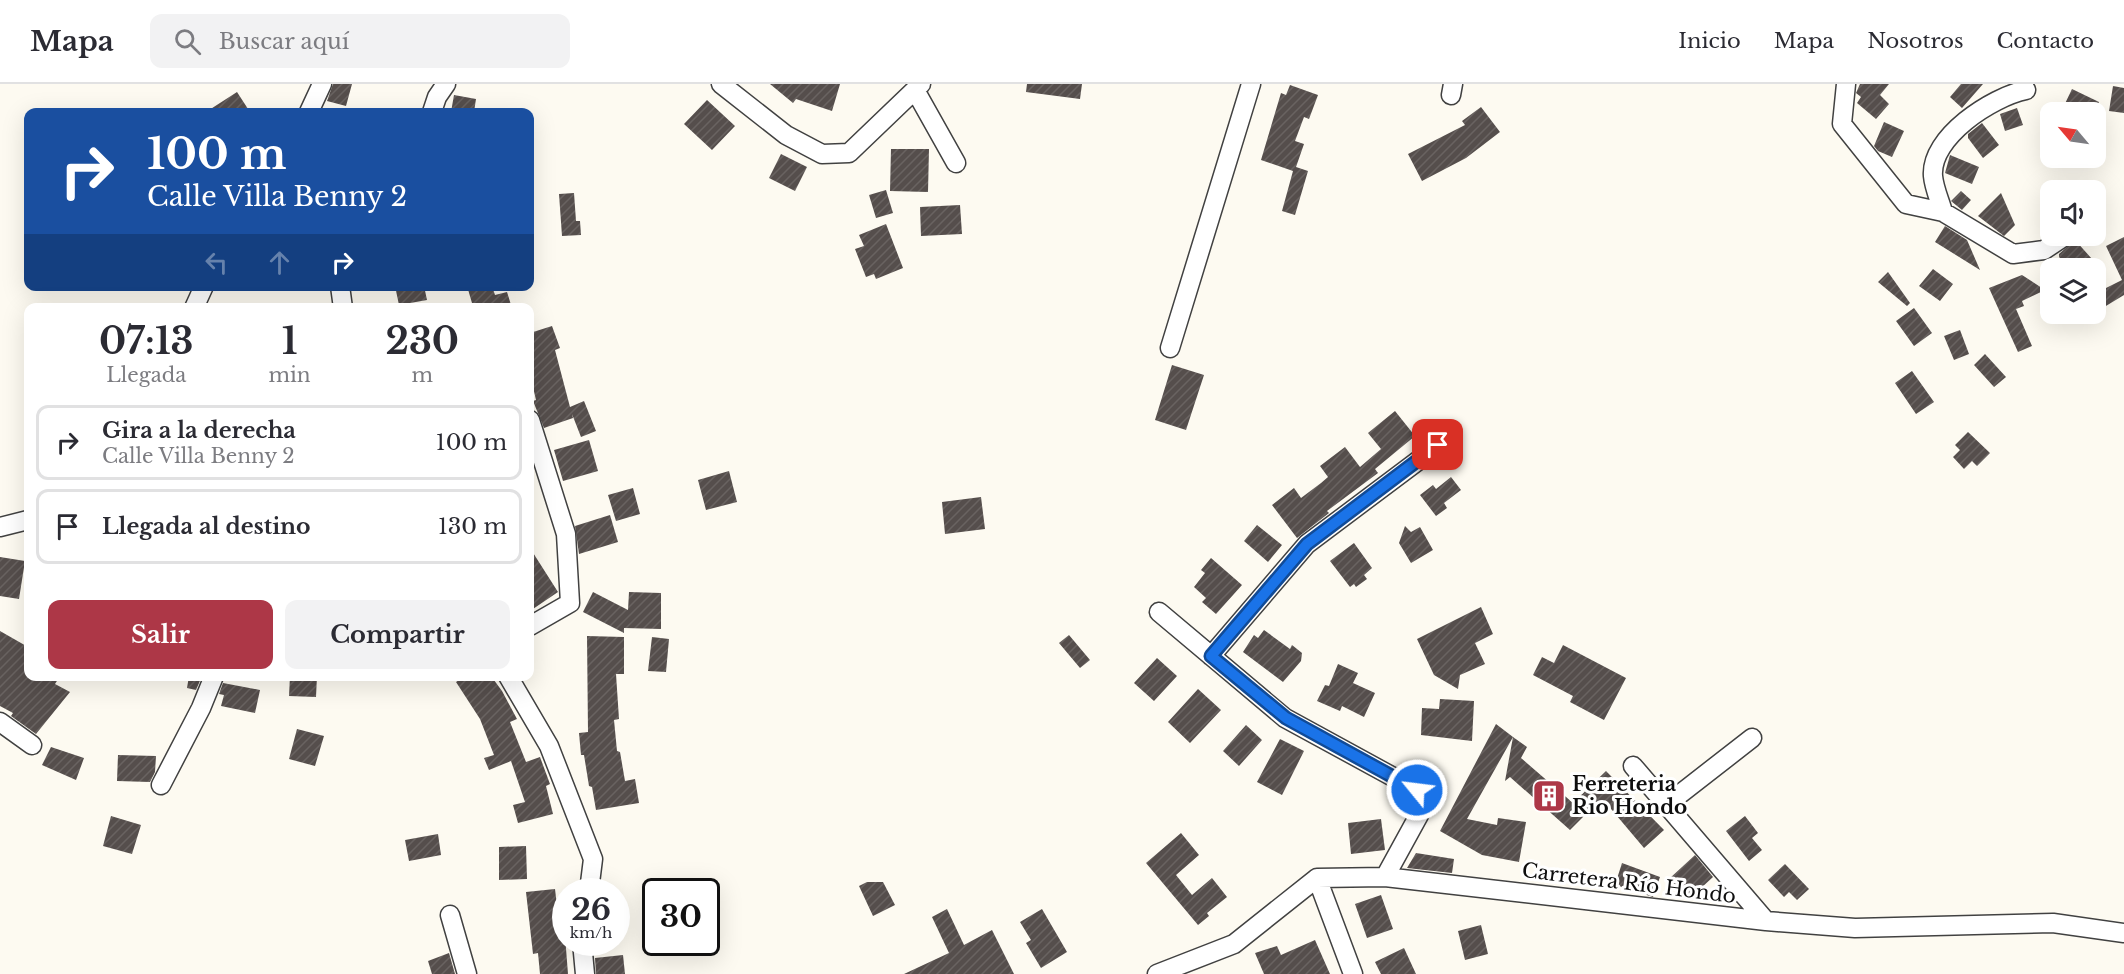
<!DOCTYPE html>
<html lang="es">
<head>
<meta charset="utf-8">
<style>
  body { margin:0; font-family:"Libre Baskerville",serif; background:#f2f2f3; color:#2b2b33; height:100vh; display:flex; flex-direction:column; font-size:22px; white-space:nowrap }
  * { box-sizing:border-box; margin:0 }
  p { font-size:20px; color:#7c7c81 }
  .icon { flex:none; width:33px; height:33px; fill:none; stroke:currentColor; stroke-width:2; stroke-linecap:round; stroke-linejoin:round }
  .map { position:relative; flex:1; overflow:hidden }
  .sheet { position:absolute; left:24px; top:219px; width:510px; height:378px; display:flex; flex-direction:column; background:#fff; border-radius:12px; box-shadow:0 6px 24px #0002 }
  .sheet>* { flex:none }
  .guide { position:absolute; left:24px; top:24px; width:510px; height:183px; border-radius:12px; box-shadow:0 6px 24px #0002; background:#1a4fa0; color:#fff; overflow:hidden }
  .needle { width:39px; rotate:299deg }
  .buttons { position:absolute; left:2040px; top:18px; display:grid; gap:12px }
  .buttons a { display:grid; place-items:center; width:66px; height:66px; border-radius:12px; background:#fff; box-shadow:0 6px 24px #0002; font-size:30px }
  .speed { position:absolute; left:552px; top:794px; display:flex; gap:12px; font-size:30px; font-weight:700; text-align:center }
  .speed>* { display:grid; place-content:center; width:78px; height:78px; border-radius:50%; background:#fff; box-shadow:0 6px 24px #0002; line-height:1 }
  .speed small { font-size:15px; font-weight:400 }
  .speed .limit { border:3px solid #111; border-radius:9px; background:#fff; color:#111 }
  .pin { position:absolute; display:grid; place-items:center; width:51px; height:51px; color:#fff; margin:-26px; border-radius:12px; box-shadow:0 3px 9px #0006 }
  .me { position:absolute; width:66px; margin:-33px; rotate:299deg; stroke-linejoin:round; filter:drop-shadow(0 0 4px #0008) }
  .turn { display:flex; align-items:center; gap:21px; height:126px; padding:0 24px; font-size:27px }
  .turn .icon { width:78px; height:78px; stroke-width:2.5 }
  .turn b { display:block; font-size:42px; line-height:51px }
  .lanes { display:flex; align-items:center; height:57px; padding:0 24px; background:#0003; justify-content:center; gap:30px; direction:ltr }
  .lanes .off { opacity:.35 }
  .eta { display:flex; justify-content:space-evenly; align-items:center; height:102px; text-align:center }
  .eta b { font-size:36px; font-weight:700; line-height:42px }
  .cta { display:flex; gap:12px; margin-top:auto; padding:12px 24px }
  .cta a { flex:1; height:69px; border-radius:12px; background:#ad3747; color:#fff; font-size:24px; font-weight:700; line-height:69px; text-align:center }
  .cta a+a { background:#f2f2f3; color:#2b2b33 }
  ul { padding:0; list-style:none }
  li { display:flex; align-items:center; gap:18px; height:75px; margin:0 12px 9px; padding:0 12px; border:3px solid #e1e1e2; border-radius:12px }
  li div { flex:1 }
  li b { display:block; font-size:22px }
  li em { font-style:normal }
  header { display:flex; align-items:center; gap:36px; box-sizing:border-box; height:84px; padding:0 30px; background:#fff; border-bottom:2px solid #e1e1e2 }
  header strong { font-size:28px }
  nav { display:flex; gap:33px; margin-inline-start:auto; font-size:21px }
  .search { width:420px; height:54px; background:#f2f2f3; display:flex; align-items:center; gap:15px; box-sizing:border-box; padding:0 21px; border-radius:12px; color:#7c7c81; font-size:22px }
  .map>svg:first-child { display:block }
</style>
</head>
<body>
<header>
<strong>Mapa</strong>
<div class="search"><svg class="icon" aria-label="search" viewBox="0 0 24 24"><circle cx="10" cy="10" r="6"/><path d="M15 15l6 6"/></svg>Buscar aquí</div>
<nav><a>Inicio</a><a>Mapa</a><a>Nosotros</a><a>Contacto</a></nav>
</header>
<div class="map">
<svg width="2124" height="890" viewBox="0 0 2124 890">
  <defs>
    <pattern id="building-hatch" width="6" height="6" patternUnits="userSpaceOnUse" patternTransform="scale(1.5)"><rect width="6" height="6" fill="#554e4c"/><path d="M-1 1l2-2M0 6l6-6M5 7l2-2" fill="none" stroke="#696361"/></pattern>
  </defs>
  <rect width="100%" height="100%" fill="#fdfaf1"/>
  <path fill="url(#building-hatch)" d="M333,0H352L346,22L327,17Z
    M770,0H840L832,27L796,15L793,19Z
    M1027,0H1082L1080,15L1026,8Z
    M1860,0H1889L1880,11L1889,20L1876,35L1857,19L1861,13L1856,9Z
    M1961,0H1983L1962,24L1950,13Z
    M1290,1L1318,11L1309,35L1304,33L1295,57L1304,60L1296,83L1308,87L1295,131L1282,127L1293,87L1261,76L1281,9L1286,11Z
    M2113,2L2124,4V29L2109,27Z
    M2072,5L2099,18L2094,28H2061Z
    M237,8L250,28H206Z
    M454,11L476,15L474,28H451Z
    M707,16L735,42L712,66L684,40Z
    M1481,23L1500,48L1466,74L1422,97L1408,70L1465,41L1462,37Z
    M2017,24L2023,41L2005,47L2000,30Z
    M1884,38L1904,47L1892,73L1878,67L1874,62Z
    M1982,39L1999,61L1983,74L1968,54V50Z
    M891,65H929L928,108L890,107Z
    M781,70L807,83L795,107L769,94Z
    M1950,71L1979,83L1972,100L1945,89Z
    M886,106L893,129L876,134L869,111Z
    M1961,107L1971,116L1962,126L1951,117Z
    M574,109L576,137H580L581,151L562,152L559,110Z
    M2001,109L2015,141L2004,152L1978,132Z
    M960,121L962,150L921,152L920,123Z
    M886,140L903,184L876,195L874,190L866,193L855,165L864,162L859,151Z
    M1945,142L1967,156L1980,186L1935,158Z
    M2124,153V211L2096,228V209L2122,196L2106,162Z
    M2075,156L2092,175L2082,184H2069L2059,173V170Z
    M1933,185L1953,200L1940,217L1919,202Z
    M1888,188L1910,219L1907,222L1878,198Z
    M2022,191L2045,206L2022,217L2024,222L2016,225L2032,262L2018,268L1989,204Z
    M395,202H424L427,216L399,221Z
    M467,202H492L495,211L507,208L512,224H467L466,221L472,219Z
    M1914,224L1932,249L1914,262L1896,237Z
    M552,242L560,264L555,266L570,323L584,317L596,347L581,353L572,330L573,334L544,344L533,317L536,316L530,290V249Z
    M1960,246L1969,270L1954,276L1944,252Z
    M1985,270L2006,293L1994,303L1974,281Z
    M1172,281L1204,291L1186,346L1155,336Z
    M1912,287L1934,318L1916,330L1895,299Z
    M1395,327L1415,352L1375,385L1378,389L1327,427L1329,429L1297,454L1272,421L1294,404L1301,414L1321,399L1328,393L1320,382L1345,363L1360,383L1381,365L1368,349Z
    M1968,348L1990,369L1977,382L1972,377L1964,385L1953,373L1960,366L1955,361Z
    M589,356L598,387L563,397L554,366Z
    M729,387L737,418L706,426L698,396Z
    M1451,393L1461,406L1444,419L1447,424L1436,432L1420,411L1433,401L1436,405Z
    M633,404L640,430L616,437L608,411Z
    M981,413L985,445L945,450L942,418Z
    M610,431L618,458L579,470L575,442Z
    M1257,441L1282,461L1268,478L1244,457Z
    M1405,442L1411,448L1420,443L1433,466L1411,479L1399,459Z
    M1354,459L1372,484L1364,491L1367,495L1356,503L1354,500L1350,503L1330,477Z
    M530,464L558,508L530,527Z
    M0,473L25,477L19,515L0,512Z
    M1211,474L1242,501L1216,530L1202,518L1206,514L1194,503L1205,489L1201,486Z
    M593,508L628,526L629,508L661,509V545L624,544V549L583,528Z
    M1481,523L1493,550L1475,559L1485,580L1460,591L1458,605L1434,591L1417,555Z
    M1264,546L1290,565L1292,561L1302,569L1301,577L1283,598L1243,568L1254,551L1258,554Z
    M0,547L28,563V592H60L55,600L70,608L36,650L11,632L13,629L0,622Z
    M1069,551L1090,576L1080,584L1059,559Z
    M587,552L624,553V590H616L619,635L614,636L617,667L620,668L625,697L635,695L639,719L596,726L592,703L589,702L584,671H581L579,649L588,648Z
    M652,553L669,555L666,588L648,587Z
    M1563,561L1626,594L1604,636L1570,618L1573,612L1533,591L1542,573L1554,579Z
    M1157,574L1177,592L1154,617L1134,599Z
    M1338,580L1358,589L1353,599L1375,609L1364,633L1342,622L1340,627L1317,617L1325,601L1329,602Z
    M189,592H202L196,606L187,604Z
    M290,592H317L316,613L289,612Z
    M465,592H491L502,607L517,635L510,638L526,678L540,673L550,700L546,702L553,730L518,739L513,721L525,718L511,677L489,686L484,674L494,671L480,635L456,598Z
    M223,599L260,606L255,629L221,622L224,611L219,610Z
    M1198,605L1221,626L1190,659L1168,638Z
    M1440,615L1474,617L1472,657L1421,651L1422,624L1439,625Z
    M1496,640L1513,653L1467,735L1497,741L1498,734L1526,738L1519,778L1482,771L1440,747Z
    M1246,641L1262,656L1239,682L1223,667Z
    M297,645L324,652L315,682L289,675Z
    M1513,653L1527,663L1521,674L1573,719L1606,687L1664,746L1644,764L1606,719L1595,730L1591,725L1570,746L1510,693L1505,697Z
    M1280,655L1304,667L1282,711L1257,698Z
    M51,663L84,674L76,696L42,681Z
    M118,671L156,672L155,688L150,698L117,697Z
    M111,732L141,741L132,770L103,762Z
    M1745,732L1758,749L1752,754L1762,766L1749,777L1726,747Z
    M1381,735L1385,766L1351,770L1348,739Z
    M1181,749L1199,771L1176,791L1192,811L1212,794L1227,813L1207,829L1209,832L1198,841L1146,779Z
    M438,750L441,771L409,777L405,756Z
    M526,762L527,795L499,796V763Z
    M1416,769L1454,775L1452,789L1407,784Z
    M1695,771L1713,793L1688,816L1669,795Z
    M1622,779L1660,793L1653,813L1615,801Z
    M1785,780L1809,805L1797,816L1789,808L1784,813L1768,796Z
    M867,798H883L895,821L873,832L859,802Z
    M555,805L559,839H564L568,890H540L538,869L533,870L526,808Z
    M1381,811L1393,845L1367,854L1355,820Z
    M947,825L964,861L992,846L1014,890H904L949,869L932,833Z
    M1042,825L1067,868L1041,884L1026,859L1031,856L1020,838Z
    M1481,841L1488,870L1465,876L1458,847Z
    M1315,856L1330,890H1264L1255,869L1277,862L1281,871Z
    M1404,864L1416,890H1381L1375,878Z
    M449,869L455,890H432L428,877Z
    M623,871L625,890H596L595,874Z"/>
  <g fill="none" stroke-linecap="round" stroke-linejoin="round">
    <defs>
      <path id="minor" d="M721,0L786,51L822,70L849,69L921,0
        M1846,0L1842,40L1906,120L1943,128L2013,170L2044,166L2065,152
        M915,6L956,79
        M1451,11L1453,0
        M309,28L322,0
        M432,28L437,13L446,0
        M1943,128C1940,117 1934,104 1933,92C1930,53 1992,13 2026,6
        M340,202L343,224
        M194,224L204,202
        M1170,264L1251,0
        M530,336L566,450L570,519L530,542
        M0,443L28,436
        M1159,528L1285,634L1417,706L1419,731L1385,793
        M1211,572L1307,460L1439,361
        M508,592L549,662L593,775L589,807
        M0,638L32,661
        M1633,682L1766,837
        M161,701L201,624L214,592
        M1666,721L1752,654
        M1317,794L1353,890
        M450,831L467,890
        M582,858L585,890
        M1157,890L1234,860L1317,794L1385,793L1766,837L1855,844L2053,839L2124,849"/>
    </defs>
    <use href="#minor" stroke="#414141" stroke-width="21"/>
    <use href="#minor" stroke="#fff" stroke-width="18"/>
  </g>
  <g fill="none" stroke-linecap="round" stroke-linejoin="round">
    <defs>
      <path id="route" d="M1417,706L1286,634L1211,572L1307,460L1438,361"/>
    </defs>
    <use href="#route" stroke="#114b97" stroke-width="15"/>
    <use href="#route" stroke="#1a73e8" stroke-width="10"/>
  </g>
  <defs>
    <symbol id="building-square" viewBox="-11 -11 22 22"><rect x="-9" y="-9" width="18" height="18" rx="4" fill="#ad3747" stroke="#fff"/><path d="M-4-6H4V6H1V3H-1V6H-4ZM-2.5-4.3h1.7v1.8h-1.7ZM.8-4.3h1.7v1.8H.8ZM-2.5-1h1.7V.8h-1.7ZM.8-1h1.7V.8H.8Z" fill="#fff"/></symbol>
  </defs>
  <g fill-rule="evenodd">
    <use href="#building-square" x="1530" y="693" width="38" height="38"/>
  </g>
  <g text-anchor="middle" stroke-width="6" stroke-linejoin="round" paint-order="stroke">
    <g font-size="20" font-weight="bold" fill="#0e0e0e" stroke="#fff" text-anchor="start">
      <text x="1572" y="707">Ferreteria<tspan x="1572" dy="23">Rio Hondo</tspan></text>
    </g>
    <g font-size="20" fill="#0e0e0e" stroke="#fff">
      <text transform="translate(1629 799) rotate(7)" y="7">Carretera Río Hondo</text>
    </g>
  </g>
</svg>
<div class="buttons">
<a><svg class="needle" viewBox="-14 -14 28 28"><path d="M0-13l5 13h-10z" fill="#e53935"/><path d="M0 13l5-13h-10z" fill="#7c7c81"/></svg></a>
<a><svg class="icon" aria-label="sound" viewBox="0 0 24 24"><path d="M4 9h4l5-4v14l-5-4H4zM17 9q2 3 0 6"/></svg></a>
<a><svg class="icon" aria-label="layers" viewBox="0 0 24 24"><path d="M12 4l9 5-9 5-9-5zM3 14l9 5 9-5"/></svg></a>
</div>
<div class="speed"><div>26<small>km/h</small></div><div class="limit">30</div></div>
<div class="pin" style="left:1438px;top:361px;background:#d93025"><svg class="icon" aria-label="arrive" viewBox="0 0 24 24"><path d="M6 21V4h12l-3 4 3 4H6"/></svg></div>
<svg class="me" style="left:1417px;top:706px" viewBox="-20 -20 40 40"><circle r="17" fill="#1a73e8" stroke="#fff" stroke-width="3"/><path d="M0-11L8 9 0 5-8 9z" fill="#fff"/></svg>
<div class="guide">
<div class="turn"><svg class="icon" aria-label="right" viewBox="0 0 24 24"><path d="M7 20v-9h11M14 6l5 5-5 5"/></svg><div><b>100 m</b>Calle Villa Benny 2</div></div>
<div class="lanes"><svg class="icon off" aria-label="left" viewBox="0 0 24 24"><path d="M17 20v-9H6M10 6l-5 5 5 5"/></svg><svg class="icon off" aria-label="ahead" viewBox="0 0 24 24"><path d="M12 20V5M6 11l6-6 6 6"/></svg><svg class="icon" aria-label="right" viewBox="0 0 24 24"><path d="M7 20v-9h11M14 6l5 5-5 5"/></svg></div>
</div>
<section class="sheet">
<div class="eta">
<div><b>07:13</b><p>Llegada</p></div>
<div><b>1</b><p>min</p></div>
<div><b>230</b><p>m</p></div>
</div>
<ul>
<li><svg class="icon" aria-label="right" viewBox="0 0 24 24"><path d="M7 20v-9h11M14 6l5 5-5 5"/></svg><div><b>Gira a la derecha</b><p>Calle Villa Benny 2</p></div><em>100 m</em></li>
<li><svg class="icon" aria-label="arrive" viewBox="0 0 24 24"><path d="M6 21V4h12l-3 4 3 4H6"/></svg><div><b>Llegada al destino</b></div><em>130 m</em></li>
</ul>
<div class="cta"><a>Salir</a><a>Compartir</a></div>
</section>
</div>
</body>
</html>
